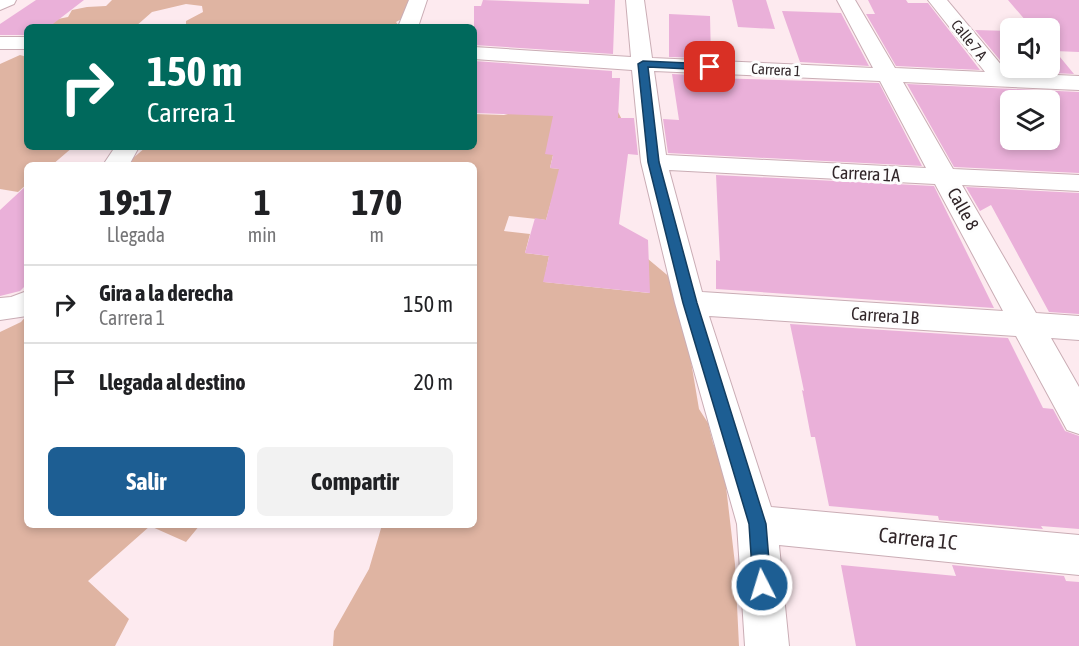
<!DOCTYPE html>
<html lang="es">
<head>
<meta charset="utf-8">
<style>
  body { margin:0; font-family:"Asap Condensed",sans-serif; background:#f2f2f2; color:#202124; height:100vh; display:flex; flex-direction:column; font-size:22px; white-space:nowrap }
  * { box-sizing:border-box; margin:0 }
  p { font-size:20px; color:#757577 }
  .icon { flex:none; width:33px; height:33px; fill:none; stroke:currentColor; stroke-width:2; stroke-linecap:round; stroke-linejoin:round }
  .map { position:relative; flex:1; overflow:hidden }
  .details { position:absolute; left:24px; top:162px; width:453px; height:366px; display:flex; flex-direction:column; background:#fff; border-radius:9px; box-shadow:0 3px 9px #0003 }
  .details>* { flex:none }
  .guide { position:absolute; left:24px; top:24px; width:453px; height:126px; border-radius:9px; box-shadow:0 3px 9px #0003; background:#00695c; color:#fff; overflow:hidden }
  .buttons { position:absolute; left:1000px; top:18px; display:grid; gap:12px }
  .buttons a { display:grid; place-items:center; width:60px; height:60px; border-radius:9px; background:#fff; box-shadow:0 3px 9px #0003; font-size:30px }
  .pin { position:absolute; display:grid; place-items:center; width:51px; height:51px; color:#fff; margin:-26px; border-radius:12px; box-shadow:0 3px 9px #0006 }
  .me { position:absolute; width:66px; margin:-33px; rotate:355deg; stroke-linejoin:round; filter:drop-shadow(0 0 4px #0008) }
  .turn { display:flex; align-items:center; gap:21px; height:126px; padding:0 24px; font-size:27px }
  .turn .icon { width:78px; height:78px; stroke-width:2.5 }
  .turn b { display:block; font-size:42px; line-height:51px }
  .eta { display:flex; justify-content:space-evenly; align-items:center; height:102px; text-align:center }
  .eta b { font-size:36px; font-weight:700; line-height:42px }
  .button { display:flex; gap:12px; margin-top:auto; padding:12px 24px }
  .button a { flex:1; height:69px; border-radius:9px; background:#1d5e93; color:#fff; font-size:24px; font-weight:700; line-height:69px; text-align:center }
  .button a+a { background:#f2f2f2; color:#202124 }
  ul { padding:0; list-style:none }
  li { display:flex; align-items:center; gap:18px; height:78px; padding:0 24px; border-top:2px solid #e0e0e0 }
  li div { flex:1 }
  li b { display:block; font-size:22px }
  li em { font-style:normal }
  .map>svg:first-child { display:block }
</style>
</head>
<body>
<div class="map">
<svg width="1079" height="646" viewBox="0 0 1079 646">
  <rect width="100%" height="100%" fill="#fdeaef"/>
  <path fill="#dfb4a2" d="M112,0H412L405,17L396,22L400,27H186V21L203,12L202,6L186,4L152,12L135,27H35L48,21L68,17L72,10L87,7L106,6Z
    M20,55L27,57V147H73L52,165H27V184L18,192L0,189V64Z
    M534,107L618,112L630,135L553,155L550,168L585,171L552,199L546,220L509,216L504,231L530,234L525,253L549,256L544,282L649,293L648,259L678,284L699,409L708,423L713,443L724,469L735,564L739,646H333L334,631L369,569L382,525H474V165H125L146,147H474V114L504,115Z
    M27,315V525H200L186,542L150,526L88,581L129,619L115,646H0V332L21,322Z"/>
  <path fill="#eab0d9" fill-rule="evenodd" d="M36,0H84L49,27H27V35H0V24Z
    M483,0L589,4V0H615L613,54L474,45V6H481Z
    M732,0H766L775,29L738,27Z
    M868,0H906L908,3H928L980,70L896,66L866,14H875Z
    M1008,0H1079V52L1055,51L1074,74L1009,71L975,30L1011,31V68H1050V28H1032Z
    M782,11L841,13L869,66L800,62Z
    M669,14L710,16L711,58L669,57Z
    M474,61L612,71V78H620L618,118H634L638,155L628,154L619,224L648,240L650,293L543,282L549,256L525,253L535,218L546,220L559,169L550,168L553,155L545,154L553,116L474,113Z
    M672,74L712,76V78L879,83L922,166L668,153L663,119L679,120Z
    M907,84L1079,92V173L954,167ZM1011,100H1050V140H1011Z
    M716,175L934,186L994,308L716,289V260L720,261Z
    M27,185V284L20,291L0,296V210Z
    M966,187L1079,193V314L1049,312L991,205L980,211Z
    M790,324L1008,338L1043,408L1053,409L1065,431L1079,436V529L1041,526L1043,529L939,520L938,516L829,506L815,437H811L802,390L804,391Z
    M841,565L956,576L952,565L1064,576L1066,581L1079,582V646H856Z"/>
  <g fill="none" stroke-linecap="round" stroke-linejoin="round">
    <defs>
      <path id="minor" d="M0,0H16L14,4L0,10Z
        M409,0H427L418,27H398Z
        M626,0H644L652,58L873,68L837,0H855L895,68L985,72L928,0H947L1008,73L1079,76V90L903,82L953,169L1079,175V191L962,185L1036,313L1079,316V340L1051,338L1079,387V434L1067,430L1016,336L709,316L771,507L1079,535V575L779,545L789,646H745L737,524L675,303L641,162L632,70L474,59V47L631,57ZM654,71L880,81L926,168L666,155ZM669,170L935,184L1003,311L702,292Z
        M0,37H27V49H0Z
        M115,147H139L129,165H103Z
        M27,291V316L0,320V298L11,297Z"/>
    </defs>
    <use href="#minor" stroke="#caadb5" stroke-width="2"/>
    <use href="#minor" fill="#fff" fill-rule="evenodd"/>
  </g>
  <path fill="#1d5e93" stroke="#133d60" stroke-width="1.5" d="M643,61L710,64L714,67L710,70L648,67L659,162L697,303L766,524L771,585L768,591L762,594L755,591L753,585L749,524L683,303L648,162L638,64Z"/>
  <g text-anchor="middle" stroke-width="6" stroke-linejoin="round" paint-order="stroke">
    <g font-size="15" fill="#312629" stroke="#fdfdfd">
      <text transform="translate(969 40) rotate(51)" y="5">Calle 7 A</text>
      <text transform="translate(776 70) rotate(3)" y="5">Carrera 1</text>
    </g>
    <g font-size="18" fill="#312629" stroke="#fdfdfd">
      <text transform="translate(866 174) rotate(3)" y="6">Carrera 1A</text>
      <text transform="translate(963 209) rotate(61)" y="6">Calle 8</text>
      <text transform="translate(885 316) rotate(4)" y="6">Carrera 1B</text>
    </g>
    <g font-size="21" fill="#312629" stroke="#fdfdfd">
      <text transform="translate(918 539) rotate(6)" y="7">Carrera 1C</text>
    </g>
  </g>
</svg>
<div class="buttons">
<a><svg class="icon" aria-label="sound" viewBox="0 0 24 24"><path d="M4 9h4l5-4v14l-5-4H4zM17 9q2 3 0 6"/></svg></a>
<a><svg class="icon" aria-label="layers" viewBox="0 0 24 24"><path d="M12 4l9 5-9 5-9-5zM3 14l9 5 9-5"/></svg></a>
</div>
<div class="pin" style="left:710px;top:67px;background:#d93025"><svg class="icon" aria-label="arrive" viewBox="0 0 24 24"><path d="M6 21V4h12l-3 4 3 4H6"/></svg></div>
<svg class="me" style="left:762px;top:585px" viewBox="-20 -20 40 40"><circle r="17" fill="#1d5e93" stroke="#fff" stroke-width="3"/><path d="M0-11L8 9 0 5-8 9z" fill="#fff"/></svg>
<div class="guide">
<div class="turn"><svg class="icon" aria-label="right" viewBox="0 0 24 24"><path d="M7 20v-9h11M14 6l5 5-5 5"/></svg><div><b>150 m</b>Carrera 1</div></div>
</div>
<section class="details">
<div class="eta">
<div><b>19:17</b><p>Llegada</p></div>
<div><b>1</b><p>min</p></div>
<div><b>170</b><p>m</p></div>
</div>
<ul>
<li><svg class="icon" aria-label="right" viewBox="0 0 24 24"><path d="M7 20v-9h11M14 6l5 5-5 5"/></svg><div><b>Gira a la derecha</b><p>Carrera 1</p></div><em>150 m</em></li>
<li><svg class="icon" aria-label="arrive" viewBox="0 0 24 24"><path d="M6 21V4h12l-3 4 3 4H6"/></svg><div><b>Llegada al destino</b></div><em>20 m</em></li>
</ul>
<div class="button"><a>Salir</a><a>Compartir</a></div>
</section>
</div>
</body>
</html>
